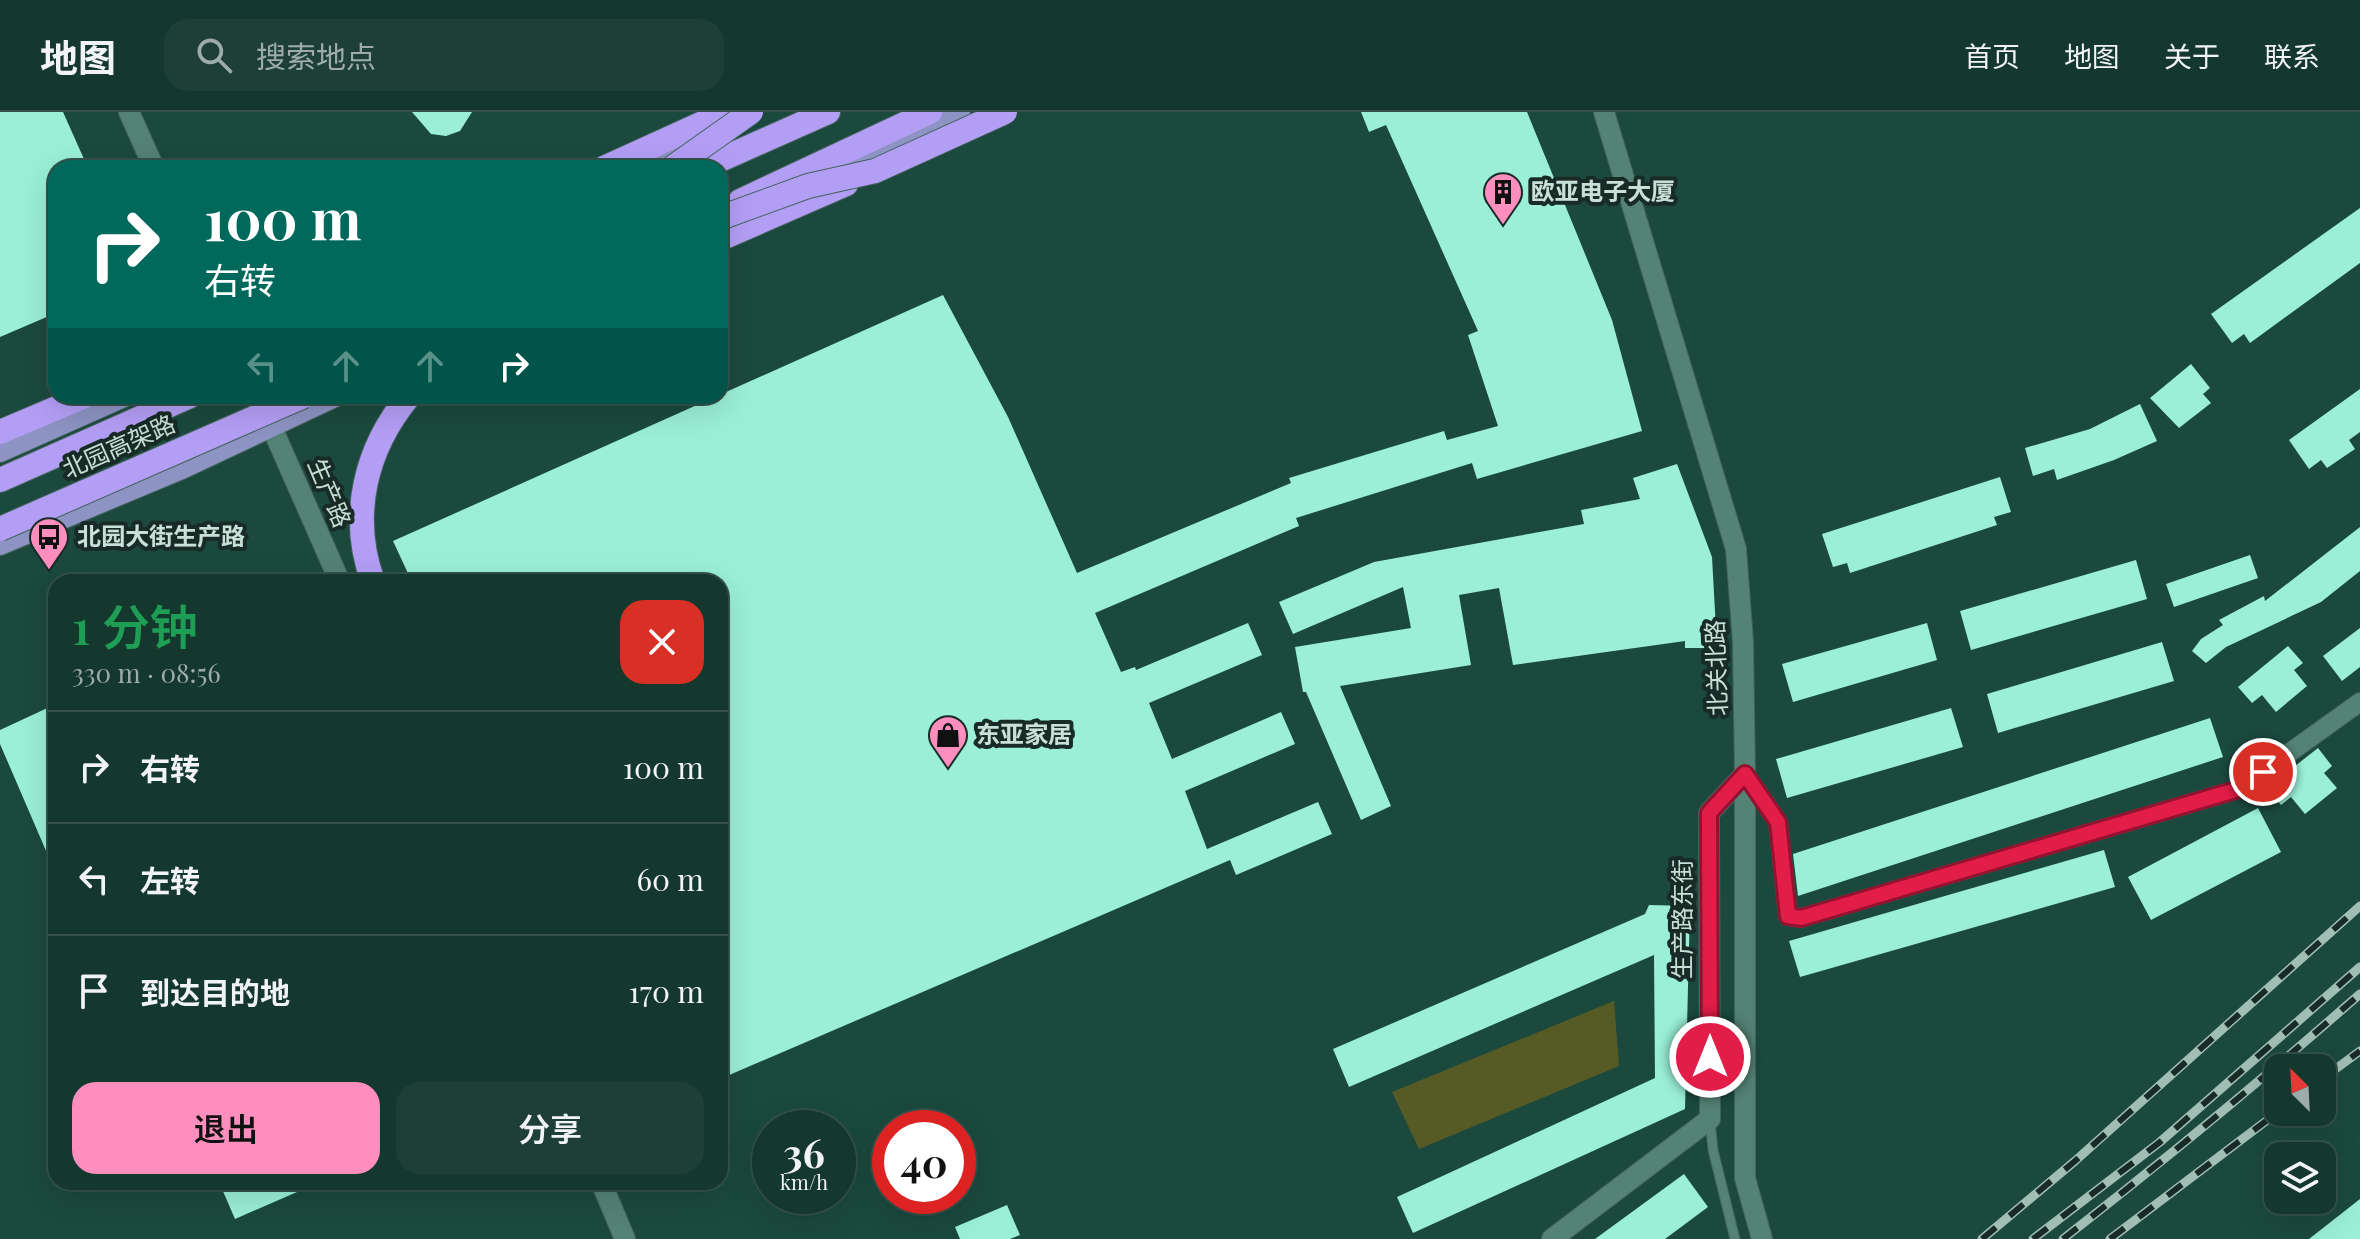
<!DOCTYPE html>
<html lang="zh">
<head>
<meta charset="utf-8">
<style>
  body { margin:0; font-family:"Playfair Display","Noto Sans SC",serif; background:#1d3f36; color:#f1f3f6; height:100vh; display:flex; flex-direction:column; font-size:30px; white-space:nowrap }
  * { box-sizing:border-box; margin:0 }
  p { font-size:26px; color:#9dacaa }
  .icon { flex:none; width:44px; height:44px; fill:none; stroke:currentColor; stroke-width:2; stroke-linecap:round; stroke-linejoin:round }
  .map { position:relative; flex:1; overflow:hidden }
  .details { position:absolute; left:48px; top:462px; width:680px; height:616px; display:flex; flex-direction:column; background:#14372e; border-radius:24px; box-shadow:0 8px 32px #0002,0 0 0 2px #33514a }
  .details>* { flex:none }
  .top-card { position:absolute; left:48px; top:48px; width:680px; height:244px; border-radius:24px; box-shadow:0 8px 32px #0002,0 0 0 2px #33514a; background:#00695c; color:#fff; overflow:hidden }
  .needle { width:52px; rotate:336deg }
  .buttons { position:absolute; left:2264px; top:942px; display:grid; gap:16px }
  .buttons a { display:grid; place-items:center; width:72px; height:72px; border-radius:16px; background:#14372e; box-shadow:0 8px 32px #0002,0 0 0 2px #33514a; font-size:40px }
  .speed { position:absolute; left:752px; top:998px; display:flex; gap:16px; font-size:40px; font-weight:700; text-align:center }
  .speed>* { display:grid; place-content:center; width:104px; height:104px; border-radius:50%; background:#14372e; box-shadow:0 8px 32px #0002,0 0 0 2px #33514a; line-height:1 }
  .speed small { font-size:20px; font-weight:400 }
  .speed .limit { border:12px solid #d22; background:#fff; color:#111 }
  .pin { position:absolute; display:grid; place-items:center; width:68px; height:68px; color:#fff; margin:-34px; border:4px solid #fff; border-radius:50%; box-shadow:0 2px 8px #0007 }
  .me { position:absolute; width:88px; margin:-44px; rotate:0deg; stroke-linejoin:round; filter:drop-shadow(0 0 6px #0008) }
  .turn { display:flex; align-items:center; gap:28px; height:168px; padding:0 24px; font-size:36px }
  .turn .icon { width:104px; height:104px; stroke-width:2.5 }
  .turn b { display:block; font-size:56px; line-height:68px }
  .lanes { display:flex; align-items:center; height:76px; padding:0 24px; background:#0003; justify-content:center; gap:40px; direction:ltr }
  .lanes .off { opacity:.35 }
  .round { display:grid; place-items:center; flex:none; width:84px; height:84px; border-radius:24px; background:#1d3f36 }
  .headline { display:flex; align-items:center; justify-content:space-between; height:136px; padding:0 24px }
  h1 { font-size:48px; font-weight:600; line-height:60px; color:#1e9e55 }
  .primary-button { display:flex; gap:16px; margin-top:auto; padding:16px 24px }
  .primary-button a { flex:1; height:92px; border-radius:24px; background:#fe8ebd; color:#111; font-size:32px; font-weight:600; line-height:92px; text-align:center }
  .primary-button a+a { background:#1d3f36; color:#f1f3f6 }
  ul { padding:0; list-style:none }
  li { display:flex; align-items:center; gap:24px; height:112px; padding:0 24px; border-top:2px solid #33514a }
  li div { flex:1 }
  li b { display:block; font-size:30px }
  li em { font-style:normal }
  header { display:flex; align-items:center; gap:48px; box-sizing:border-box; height:112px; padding:0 40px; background:#14372e; border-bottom:2px solid #33514a }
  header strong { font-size:38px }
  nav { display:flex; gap:44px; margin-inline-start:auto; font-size:28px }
  .search { width:560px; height:72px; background:#1d3f36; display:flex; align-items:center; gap:20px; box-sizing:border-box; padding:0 28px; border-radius:24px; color:#9dacaa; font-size:30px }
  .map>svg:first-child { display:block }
</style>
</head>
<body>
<header>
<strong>地图</strong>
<div class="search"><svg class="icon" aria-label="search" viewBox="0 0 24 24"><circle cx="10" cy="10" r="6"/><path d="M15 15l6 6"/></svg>搜索地点</div>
<nav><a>首页</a><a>地图</a><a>关于</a><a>联系</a></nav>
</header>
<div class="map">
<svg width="2360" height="1127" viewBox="0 0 2360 1127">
  <rect width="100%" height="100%" fill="#1b493e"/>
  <path fill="#565b25" d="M1614,889L1619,954L1419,1037L1392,980Z"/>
  <path fill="#9aefd6" d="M0,0H63L88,56H56V201L0,225Z
    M412,0H472L460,19L446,24L431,22Z
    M1361,0H1527L1612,208L1642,319L1477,367L1472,351L1296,406L1299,414L1095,501L1121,560L1135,555L1136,558L1248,511L1262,543L1149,591L1172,647L1281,600L1295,632L1185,679L1207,737L1318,690L1332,722L1236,763L1230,748L720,967V470H412L393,429L943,183L1008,305L1077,461L1291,371L1289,366L1444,319L1447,328L1498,314L1468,223L1478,219L1386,13L1369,20Z
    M2360,96V151L2250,231L2244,222L2232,231L2211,202Z
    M2191,252L2210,276L2203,282L2211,291L2179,316L2150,286Z
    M2360,277V320L2349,328L2355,337L2327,356L2321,348L2309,357L2289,328Z
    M2140,292L2157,329L2114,348L2057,368L2054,357L2033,364L2025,336L2090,317Z
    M1677,352L1712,445L1717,536H1685V529L1513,553L1499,476L1459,483L1471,553L1340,574L1391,694L1361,708L1306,580H1303L1295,535L1411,516L1403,475L1293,522L1279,490L1374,450L1584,412L1581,398L1640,387L1633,366Z
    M2000,365L2011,400L1994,405L1997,413L1850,461L1847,451L1833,455L1822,422Z
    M2360,415V459L2321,490L2226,535L2206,551L2192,539L2201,527L2223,513L2219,508L2264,484L2265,489Z
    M2250,443L2258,466L2174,495L2166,472Z
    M2136,448L2147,487L1971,538L1960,499Z
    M1927,511L1937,548L1793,590L1782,552Z
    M2360,516V555L2342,569L2323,544Z
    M2162,530L2174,569L1998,621L1987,582Z
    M2288,534L2303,551L2294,558L2307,574L2276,600L2262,583L2252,591L2238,575Z
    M56,592V762L0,632V618Z
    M1951,596L1963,635L1787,686L1776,647Z
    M2210,606L2223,645L1798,784L1793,742Z
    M2318,636L2332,654L2324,661L2337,676L2305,702L2291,685L2281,693L2267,676Z
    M2258,696L2281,740L2151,808L2128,765Z
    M2104,738L2115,775L1800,865L1789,829Z
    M1649,793L1690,794L1685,997L1413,1121L1397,1085L1655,966L1654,843L1349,975L1333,937L1645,802Z
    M1684,1062L1708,1095L1665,1127H1595Z
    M219,1070H320L235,1107Z
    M2360,1087V1127H2309Z
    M1007,1093L1020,1123L1010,1127H960L955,1115Z"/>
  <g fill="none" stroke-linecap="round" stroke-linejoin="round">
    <defs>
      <path id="lane" d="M1710,1009L1713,1038L1735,1127"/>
      <path id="street" d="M1745,662L1778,710L1788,804L1801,806L2239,677L2360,590"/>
      <path id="secondary" d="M129,0L154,56
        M1604,0L1736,437L1743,530L1745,662V1066L1762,1127
        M258,284L340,470
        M601,1070L625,1127
        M1552,1127L1710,1007L1709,701L1745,662"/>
      <path id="primary" d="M647,56L687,37
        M822,64L960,0
        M0,340L126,284
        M0,433L184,356L337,284"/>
      <path id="highway" d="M604,56L727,0
        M702,56L828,0
        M740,89L930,0
        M720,127L846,72
        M0,320L85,284
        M0,368L190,284
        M373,470C349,404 365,337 409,284"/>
    </defs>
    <use href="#lane" stroke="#43635b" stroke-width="11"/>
    <use href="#street" stroke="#43635b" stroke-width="20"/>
    <use href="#secondary" stroke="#43635b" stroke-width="22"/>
    <use href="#primary" stroke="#43635b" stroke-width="22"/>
    <use href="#highway" stroke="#43635b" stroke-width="26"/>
    <use href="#lane" stroke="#548275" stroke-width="9"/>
    <use href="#street" stroke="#548275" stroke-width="18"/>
    <use href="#secondary" stroke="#548275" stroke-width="20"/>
    <use href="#primary" stroke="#8d93c2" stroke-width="20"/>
    <use href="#highway" stroke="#b39ef5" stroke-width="24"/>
    <defs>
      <path id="rail" d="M2322,967L2360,939
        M1982,1127L2075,1049L2360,794
        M2033,1127L2160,1030L2360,855
        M2063,1127C2165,1048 2263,967 2360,882
        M2110,1127L2278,1000"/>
    </defs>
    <use href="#rail" stroke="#a1beb5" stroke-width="9"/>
    <use href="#rail" stroke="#182b26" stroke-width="6" stroke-dasharray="18" stroke-linecap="butt"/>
    <defs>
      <path id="highway-bridge" d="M672,56L751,0
        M720,106L808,74L875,59L1005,0
        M0,417L304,284"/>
    </defs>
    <use href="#highway-bridge" stroke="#43635b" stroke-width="26" stroke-linecap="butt"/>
    <use href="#highway-bridge" stroke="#b39ef5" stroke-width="24"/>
  </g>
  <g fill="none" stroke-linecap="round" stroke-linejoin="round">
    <defs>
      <path id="route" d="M1710,945L1709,701L1745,662L1778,710L1788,804L1801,806L2239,677L2263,660"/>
    </defs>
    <use href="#route" stroke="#92132f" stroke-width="20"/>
    <use href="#route" stroke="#e11d48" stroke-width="14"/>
  </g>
  <defs>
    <symbol id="building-pin" viewBox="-11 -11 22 30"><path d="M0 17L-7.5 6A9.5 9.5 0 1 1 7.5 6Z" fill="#fe8ebd" stroke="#182b26"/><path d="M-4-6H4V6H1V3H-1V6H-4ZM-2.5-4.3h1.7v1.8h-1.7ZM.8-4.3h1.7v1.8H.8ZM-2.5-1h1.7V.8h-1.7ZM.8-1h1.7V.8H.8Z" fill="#111"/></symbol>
    <symbol id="bus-pin" viewBox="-11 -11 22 30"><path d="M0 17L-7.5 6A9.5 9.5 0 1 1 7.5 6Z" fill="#fe8ebd" stroke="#182b26"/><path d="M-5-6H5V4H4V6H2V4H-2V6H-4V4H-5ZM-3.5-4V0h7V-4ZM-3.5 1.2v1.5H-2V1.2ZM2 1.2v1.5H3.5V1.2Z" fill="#111"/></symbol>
    <symbol id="shop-pin" viewBox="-11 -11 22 30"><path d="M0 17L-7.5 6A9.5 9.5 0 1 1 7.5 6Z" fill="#fe8ebd" stroke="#182b26"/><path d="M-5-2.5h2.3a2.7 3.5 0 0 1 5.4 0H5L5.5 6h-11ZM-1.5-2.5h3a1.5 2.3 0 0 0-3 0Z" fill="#111"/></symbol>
  </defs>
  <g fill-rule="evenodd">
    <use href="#building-pin" x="1481" y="58" width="44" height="60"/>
    <use href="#bus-pin" x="27" y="403" width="44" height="60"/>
    <use href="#shop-pin" x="926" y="601" width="44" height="60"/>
  </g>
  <g text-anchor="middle" stroke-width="8" stroke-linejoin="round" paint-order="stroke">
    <g font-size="24" font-weight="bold" fill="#c8e0d8" stroke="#182b26" text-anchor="start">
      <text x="1531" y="88">欧亚电子大厦</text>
      <text x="77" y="433">北园大街生产路</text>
      <text x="976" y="631">东亚家居</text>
    </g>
    <g font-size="24" fill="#c8e0d8" stroke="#182b26">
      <text transform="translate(119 335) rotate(-24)" y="8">北园高架路</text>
      <text transform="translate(329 381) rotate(67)" y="8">生产路</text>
      <text transform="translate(1717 556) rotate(-92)" y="8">北关北路</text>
      <text transform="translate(1683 807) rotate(-90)" y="8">生产路东街</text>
    </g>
  </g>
</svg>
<div class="buttons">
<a><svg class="needle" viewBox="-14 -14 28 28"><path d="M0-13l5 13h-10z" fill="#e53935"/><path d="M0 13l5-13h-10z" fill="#9dacaa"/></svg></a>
<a><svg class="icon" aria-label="layers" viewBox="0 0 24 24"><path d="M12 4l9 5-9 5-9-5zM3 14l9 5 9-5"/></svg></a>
</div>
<div class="speed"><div>36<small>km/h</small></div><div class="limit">40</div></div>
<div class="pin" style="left:2263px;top:660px;background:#d93025"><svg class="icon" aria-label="arrive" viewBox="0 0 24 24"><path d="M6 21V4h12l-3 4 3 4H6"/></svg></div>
<svg class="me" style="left:1710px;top:945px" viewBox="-20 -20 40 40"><circle r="17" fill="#e11d48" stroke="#fff" stroke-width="3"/><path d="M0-11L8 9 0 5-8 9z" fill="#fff"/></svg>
<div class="top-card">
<div class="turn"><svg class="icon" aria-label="right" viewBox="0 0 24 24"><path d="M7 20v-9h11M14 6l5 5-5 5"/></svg><div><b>100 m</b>右转</div></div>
<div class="lanes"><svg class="icon off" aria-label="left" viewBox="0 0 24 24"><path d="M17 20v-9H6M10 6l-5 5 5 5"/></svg><svg class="icon off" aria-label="ahead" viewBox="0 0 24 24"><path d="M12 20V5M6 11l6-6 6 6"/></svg><svg class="icon off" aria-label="ahead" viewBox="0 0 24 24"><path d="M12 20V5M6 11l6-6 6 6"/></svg><svg class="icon" aria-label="right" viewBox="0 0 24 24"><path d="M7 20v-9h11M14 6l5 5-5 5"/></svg></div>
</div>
<section class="details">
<div class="headline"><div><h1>1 分钟</h1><p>330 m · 08:56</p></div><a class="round" style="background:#d93025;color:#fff"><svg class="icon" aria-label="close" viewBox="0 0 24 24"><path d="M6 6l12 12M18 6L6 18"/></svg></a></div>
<ul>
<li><svg class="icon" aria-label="right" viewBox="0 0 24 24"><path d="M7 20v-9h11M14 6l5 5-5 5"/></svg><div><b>右转</b></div><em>100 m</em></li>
<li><svg class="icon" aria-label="left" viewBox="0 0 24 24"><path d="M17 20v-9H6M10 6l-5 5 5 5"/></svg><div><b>左转</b></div><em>60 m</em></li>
<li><svg class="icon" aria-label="arrive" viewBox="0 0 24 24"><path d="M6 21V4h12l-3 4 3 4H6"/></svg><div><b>到达目的地</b></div><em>170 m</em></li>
</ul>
<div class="primary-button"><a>退出</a><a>分享</a></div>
</section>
</div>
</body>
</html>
